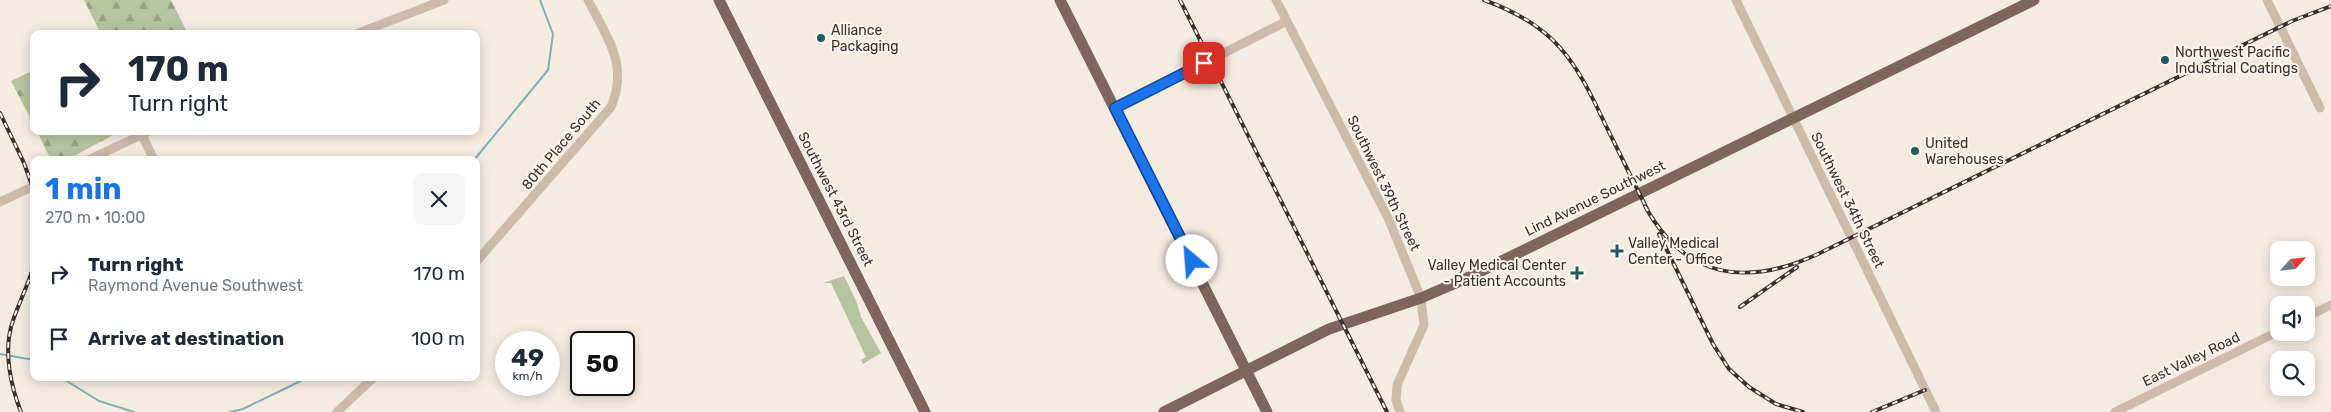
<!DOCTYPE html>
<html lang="en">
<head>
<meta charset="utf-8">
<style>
  body { margin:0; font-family:Rubik,sans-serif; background:#f6f6f7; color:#1f2937; height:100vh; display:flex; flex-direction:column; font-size:19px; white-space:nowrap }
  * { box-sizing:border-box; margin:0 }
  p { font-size:16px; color:#747a83 }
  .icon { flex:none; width:28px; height:28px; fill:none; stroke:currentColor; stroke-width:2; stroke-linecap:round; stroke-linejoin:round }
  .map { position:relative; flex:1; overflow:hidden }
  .details { position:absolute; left:30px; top:156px; width:450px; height:225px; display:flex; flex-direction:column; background:#fff; border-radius:10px; box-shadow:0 2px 12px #0003 }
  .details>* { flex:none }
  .top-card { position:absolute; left:30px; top:30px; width:450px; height:105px; border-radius:10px; box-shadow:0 2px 12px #0003; background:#fff; color:#1f2937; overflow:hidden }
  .needle { width:32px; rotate:63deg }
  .tools { position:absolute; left:2270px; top:241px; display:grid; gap:10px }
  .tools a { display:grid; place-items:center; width:45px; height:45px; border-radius:10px; background:#fff; box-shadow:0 2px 12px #0003; font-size:25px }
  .speed { position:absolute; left:495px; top:331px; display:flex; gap:10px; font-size:25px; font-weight:700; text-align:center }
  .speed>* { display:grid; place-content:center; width:65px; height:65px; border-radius:50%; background:#fff; box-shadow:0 2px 12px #0003; line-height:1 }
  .speed small { font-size:12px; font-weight:400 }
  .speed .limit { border:2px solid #111; border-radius:8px; background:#fff; color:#111 }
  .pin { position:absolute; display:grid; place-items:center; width:42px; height:42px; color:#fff; margin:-21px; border-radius:10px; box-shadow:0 2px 8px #0006 }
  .me { position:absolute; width:55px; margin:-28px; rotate:333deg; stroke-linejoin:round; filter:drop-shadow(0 0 4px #0008) }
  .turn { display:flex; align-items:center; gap:18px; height:105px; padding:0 15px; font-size:22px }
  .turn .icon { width:65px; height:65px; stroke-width:2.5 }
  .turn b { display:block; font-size:35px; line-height:42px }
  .round { display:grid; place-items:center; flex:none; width:52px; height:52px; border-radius:10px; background:#f6f6f7 }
  .summary { display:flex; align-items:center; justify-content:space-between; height:85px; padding:0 15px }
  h1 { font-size:30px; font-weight:700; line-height:38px; color:#1a73e8 }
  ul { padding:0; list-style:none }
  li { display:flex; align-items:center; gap:15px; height:65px; padding:0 15px }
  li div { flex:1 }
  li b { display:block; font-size:19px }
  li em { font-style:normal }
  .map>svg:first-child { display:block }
</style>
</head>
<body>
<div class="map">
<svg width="2331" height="412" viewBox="0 0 2331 412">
  <defs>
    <pattern id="forest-firs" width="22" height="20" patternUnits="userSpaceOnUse" patternTransform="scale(1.25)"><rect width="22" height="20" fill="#b8c4a0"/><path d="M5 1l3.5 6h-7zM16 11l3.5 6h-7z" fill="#97a083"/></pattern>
  </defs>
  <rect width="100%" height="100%" fill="#f4ebe1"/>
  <path fill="#b8c4a0" d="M844,276L857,303L861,317L881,353L863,364L861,360L866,357L831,283H823Z"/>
  <path fill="url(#forest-firs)" d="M84,0H171L188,34H101Z
    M34,70V125L11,81Z
    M37,131H121L66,160H51Z"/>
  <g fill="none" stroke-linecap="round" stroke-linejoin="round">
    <path stroke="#7fb0b2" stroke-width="2" d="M474,160L548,70L553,34L540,0
      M0,354L34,360
      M62,378L99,401L134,412
      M230,412L243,409L307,378"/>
    <path stroke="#cdbbac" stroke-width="9" d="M1276,0L1389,220L1421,298L1424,325L1397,385L1396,400L1400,412
      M1736,0L1936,412
      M2267,0L2320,108
      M356,34L444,0
      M1115,108L1287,21
      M142,135L154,160
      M88,160L150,131
      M0,202L34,186
      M476,262L611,107C629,64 607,38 588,0
      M2306,317L2331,305
      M337,412L373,378
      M2115,412L2279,331"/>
    <path stroke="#7d675c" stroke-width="11" d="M719,0L925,412
      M1060,0L1267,412
      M1164,412L1329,329L1421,298L1465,279L2034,0"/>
    <defs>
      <path id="rail" d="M1180,0L1387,412
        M1484,0C1556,26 1575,60 1606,126C1620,154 1634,183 1648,211
        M0,113L24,163L34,191
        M1645,206C1685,279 1747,287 1818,254L2292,21L2331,6
        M1659,234L1713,344L1729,369L1749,387L1776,404L1803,412
        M1740,307L1797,267
        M21,412C11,387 4,354 11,327C17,306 28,286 34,265
        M1872,412L1925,390"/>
    </defs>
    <use href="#rail" stroke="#3b302b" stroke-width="4"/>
    <use href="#rail" stroke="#fbf5ee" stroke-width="2" stroke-dasharray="5.5" stroke-linecap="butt"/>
  </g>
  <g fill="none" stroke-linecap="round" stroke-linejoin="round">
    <defs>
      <path id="route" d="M1192,261L1115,108L1204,63"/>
    </defs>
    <use href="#route" stroke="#114b97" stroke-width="12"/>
    <use href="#route" stroke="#1a73e8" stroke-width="9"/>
  </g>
  <g fill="#1f5a5e" stroke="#fbf5ee" stroke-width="2">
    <circle cx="821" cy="38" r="5"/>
    <circle cx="2165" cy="60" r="5"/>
    <circle cx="1915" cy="151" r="5"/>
    <path d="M1614.5 243.5h5v5h5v5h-5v5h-5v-5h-5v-5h5z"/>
    <path d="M1574.5 265.5h5v5h5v5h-5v5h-5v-5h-5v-5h5z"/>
  </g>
  <g text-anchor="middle" stroke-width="4" stroke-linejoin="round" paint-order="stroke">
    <g font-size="14" fill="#3b302b" stroke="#fbf5ee" text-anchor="start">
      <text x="831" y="35">Alliance<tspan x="831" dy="16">Packaging</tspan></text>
      <text x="2175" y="57">Northwest Pacific<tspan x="2175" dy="16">Industrial Coatings</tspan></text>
      <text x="1925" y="148">United<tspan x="1925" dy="16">Warehouses</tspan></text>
      <text x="1628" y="248">Valley Medical<tspan x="1628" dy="16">Center - Office</tspan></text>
      <text x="1566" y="270" text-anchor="end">Valley Medical Center<tspan x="1566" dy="16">- Patient Accounts</tspan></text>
    </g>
    <g font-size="14" fill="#3b302b" stroke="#fbf5ee">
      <text transform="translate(561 144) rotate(-50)" y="5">80th Place South</text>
      <text transform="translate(1384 183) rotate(64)" y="5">Southwest 39th Street</text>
      <text transform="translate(1595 198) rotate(-26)" y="5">Lind Avenue Southwest</text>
      <text transform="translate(836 199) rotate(63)" y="5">Southwest 43rd Street</text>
      <text transform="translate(1848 200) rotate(64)" y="5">Southwest 34th Street</text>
      <text transform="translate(2191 359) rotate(-26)" y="5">East Valley Road</text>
    </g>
  </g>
</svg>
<div class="tools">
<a><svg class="needle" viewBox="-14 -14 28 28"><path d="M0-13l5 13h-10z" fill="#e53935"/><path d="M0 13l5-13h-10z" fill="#747a83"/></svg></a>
<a><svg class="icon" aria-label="sound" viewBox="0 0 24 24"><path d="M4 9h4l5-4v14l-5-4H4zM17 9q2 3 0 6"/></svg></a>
<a><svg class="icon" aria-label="search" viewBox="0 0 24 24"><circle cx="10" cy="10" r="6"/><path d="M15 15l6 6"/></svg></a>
</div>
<div class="speed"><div>49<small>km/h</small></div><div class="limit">50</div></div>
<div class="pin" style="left:1204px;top:63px;background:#d93025"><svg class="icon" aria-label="arrive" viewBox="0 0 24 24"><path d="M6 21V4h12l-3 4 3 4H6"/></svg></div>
<svg class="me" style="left:1192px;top:261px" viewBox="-20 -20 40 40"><circle r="19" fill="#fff"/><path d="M0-13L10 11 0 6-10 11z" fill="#1a73e8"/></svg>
<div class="top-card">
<div class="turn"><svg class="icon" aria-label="right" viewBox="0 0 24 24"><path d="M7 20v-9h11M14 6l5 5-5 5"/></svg><div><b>170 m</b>Turn right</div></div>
</div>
<section class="details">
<div class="summary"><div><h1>1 min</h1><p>270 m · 10:00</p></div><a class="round"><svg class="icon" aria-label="close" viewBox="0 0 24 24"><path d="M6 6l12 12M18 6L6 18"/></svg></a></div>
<ul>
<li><svg class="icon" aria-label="right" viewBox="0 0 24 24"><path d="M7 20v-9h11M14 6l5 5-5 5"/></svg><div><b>Turn right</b><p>Raymond Avenue Southwest</p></div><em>170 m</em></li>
<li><svg class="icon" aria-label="arrive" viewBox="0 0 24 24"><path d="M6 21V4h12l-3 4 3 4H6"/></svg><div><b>Arrive at destination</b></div><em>100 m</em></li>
</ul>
</section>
</div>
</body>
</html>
